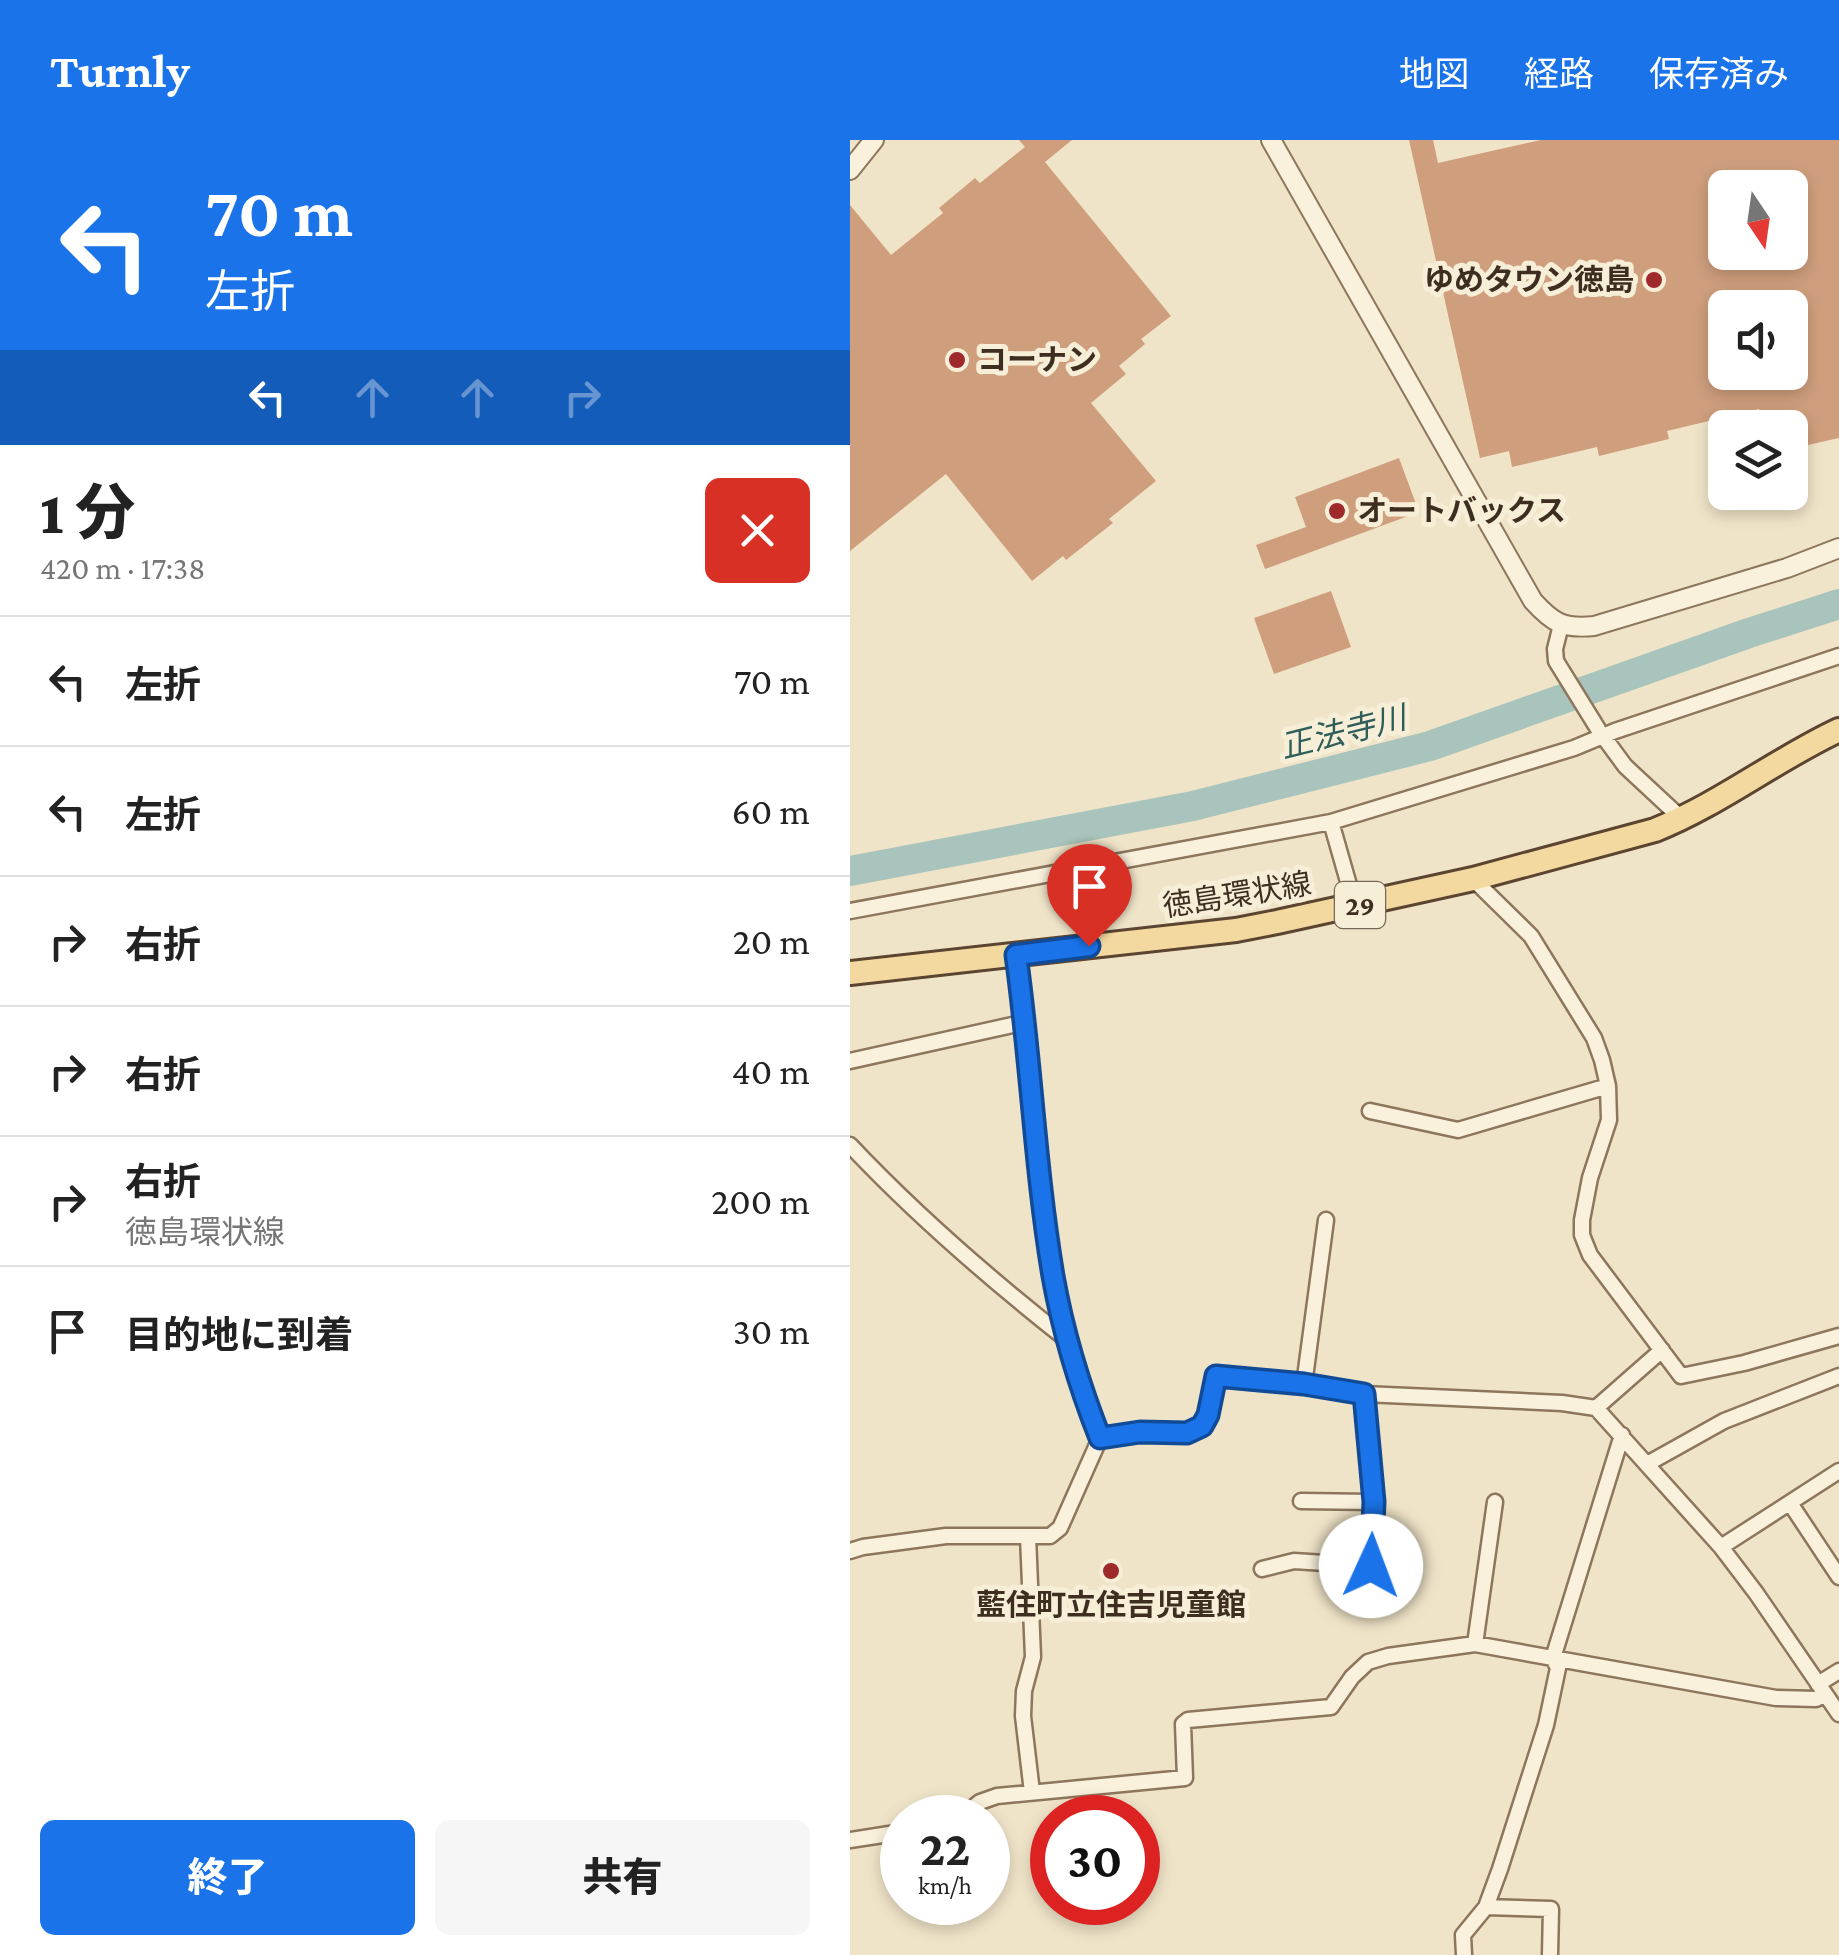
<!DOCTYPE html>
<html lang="ja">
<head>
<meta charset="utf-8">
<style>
  body { margin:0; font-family:"Crimson Pro","Noto Sans JP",serif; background:#f6f6f6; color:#222; height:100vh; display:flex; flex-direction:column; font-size:38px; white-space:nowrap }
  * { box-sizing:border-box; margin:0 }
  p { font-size:32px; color:#767676 }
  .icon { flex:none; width:55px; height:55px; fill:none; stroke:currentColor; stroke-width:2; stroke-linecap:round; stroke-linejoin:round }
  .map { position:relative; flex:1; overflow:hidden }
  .details { display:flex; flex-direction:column; background:#fff; width:850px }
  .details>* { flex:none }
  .top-card { background:#1a73e8; color:#fff; overflow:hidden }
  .needle { width:65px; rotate:167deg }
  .controls { position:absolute; left:858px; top:30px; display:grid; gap:20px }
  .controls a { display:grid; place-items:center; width:100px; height:100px; border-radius:15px; background:#fff; box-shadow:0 5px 15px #0003; font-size:50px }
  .speed { position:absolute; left:30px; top:1655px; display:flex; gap:20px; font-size:50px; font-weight:700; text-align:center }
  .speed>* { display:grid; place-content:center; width:130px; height:130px; border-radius:50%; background:#fff; box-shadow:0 5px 15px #0003; line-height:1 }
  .speed small { font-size:25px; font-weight:400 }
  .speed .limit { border:15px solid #d22; background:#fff; color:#111 }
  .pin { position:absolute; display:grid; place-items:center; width:85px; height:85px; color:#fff; margin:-102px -42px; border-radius:50% 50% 50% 0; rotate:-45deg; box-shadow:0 0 10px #0007 }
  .pin .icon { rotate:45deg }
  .me { position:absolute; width:110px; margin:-55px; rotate:2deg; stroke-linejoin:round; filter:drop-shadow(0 0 8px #0008) }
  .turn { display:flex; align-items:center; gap:35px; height:210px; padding:0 40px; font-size:45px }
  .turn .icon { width:130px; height:130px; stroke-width:2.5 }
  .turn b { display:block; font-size:70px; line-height:85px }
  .lanes { display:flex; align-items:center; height:95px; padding:0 40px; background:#0003; justify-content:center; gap:50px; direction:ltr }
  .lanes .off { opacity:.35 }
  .round { display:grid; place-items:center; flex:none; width:105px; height:105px; border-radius:15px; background:#f6f6f6 }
  .overview { display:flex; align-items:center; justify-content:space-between; height:170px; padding:0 40px }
  h1 { font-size:60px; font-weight:800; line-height:75px }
  .action { display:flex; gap:20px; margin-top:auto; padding:20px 40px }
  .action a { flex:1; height:115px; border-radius:15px; background:#1a73e8; color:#fff; font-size:40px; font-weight:800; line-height:115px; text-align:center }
  .action a+a { background:#f6f6f6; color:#222 }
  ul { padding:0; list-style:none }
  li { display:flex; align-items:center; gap:30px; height:130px; padding:0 40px; border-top:2px solid #e0e0e0 }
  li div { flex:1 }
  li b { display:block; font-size:38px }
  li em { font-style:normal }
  header { display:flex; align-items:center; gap:60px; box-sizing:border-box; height:140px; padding:0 50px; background:#1a73e8; color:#fff }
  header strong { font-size:48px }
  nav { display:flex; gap:55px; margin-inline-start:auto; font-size:35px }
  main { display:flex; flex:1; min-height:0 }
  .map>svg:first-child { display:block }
</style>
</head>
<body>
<header>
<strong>Turnly</strong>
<nav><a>地図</a><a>経路</a><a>保存済み</a></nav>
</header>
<main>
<section class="details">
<div class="top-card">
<div class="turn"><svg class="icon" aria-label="left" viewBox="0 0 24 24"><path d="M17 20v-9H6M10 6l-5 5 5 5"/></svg><div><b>70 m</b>左折</div></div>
<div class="lanes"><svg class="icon" aria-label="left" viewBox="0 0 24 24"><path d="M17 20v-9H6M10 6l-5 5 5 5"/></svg><svg class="icon off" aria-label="ahead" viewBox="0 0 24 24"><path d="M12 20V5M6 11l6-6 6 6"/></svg><svg class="icon off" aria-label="ahead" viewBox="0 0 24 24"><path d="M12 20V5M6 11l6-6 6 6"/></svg><svg class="icon off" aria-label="right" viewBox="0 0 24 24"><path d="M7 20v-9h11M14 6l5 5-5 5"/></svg></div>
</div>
<div class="overview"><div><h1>1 分</h1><p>420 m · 17:38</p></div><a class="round" style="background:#d93025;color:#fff"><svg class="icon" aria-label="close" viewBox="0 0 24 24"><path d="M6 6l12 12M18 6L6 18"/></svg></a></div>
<ul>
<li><svg class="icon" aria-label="left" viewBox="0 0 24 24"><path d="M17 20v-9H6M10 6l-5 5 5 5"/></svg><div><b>左折</b></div><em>70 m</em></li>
<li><svg class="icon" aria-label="left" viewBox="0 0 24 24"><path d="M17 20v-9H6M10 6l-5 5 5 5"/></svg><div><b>左折</b></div><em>60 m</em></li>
<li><svg class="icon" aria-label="right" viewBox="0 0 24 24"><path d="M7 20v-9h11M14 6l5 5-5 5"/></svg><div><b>右折</b></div><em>20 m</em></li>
<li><svg class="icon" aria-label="right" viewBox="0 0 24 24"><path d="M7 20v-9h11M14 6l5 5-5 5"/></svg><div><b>右折</b></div><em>40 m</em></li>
<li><svg class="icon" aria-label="right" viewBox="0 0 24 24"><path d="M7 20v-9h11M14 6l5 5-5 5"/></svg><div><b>右折</b><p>徳島環状線</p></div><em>200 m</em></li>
<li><svg class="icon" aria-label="arrive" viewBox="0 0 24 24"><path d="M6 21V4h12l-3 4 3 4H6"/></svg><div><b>目的地に到着</b></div><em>30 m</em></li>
</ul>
<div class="action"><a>終了</a><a>共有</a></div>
</section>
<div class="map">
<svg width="989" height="1815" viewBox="0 0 989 1815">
  <rect width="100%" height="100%" fill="#f0e4c8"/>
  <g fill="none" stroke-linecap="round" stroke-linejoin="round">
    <path stroke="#a9c4bc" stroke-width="30" d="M0,731L343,666L580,606L899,493L989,464"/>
  </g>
  <path fill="#cf9f7d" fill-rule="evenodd" d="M169,0H222L195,22L321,176L291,199L295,204L269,226L276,234L241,263L306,341L259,379L263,383L216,420L213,416L182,441L96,334L0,411V65L41,115L93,73L89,68L125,38L130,43L175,7Z
    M559,0H583L588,23L691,0H989V298L940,309V288H913L909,269L817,291L819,299L749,316L747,307L662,327L659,311L630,318ZM875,48H940V112H875ZM875,168H940V232H875Z
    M549,318L569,372L415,429L406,405L456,387L445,357Z
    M481,451L501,507L424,534L404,478Z"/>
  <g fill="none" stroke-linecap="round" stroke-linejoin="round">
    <defs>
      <path id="minor" d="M711,485L705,509L706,521L748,589
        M753,596L775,626L832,679
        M481,682L505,766
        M623,739L681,796L744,898L752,920L758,946L759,980L740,1038L732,1080V1095L740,1115L831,1236L894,1223L989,1196
        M0,771L481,682L724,608L765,591L989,516
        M0,921L176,882
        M520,971L608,990L758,946
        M0,1005C66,1075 140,1139 216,1199
        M454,1245L476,1080
        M746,1268L812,1210
        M250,1298L290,1292L337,1293L352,1286L358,1275L367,1237L454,1245L514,1254L712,1263L746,1268L871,1407L906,1453L989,1574
        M797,1324L874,1281L989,1236
        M451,1361L523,1362
        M940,1363L989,1437
        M178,1396L183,1517L174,1551L173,1576L182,1652
        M871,1407L989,1331
        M0,1411L13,1407L96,1396H200L210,1388L250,1298C229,1245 213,1192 203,1136C185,1029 182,921 166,815
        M412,1429L444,1421L521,1426L523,1362L514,1254
        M625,1504L645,1362
        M968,1544L989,1531
        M110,1678L130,1662L147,1656L335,1638L333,1584L338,1580L481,1567L502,1537L518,1522L538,1516L625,1504L926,1558L966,1559L974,1555
        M0,1700L52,1692
        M636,1767L701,1769L700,1815
        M614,1815L613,1795L636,1767L650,1729L696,1585L708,1528L703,1518L772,1295"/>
      <path id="tertiary" d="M421,0L683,461C703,483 713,489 744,486L937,428L989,408
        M0,30L24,0"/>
      <path id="primary" d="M0,833L386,790L427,782L623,739L805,690C870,664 925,620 989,590"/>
    </defs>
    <use href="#minor" stroke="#8d765c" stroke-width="19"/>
    <use href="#tertiary" stroke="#8d765c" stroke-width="22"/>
    <use href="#primary" stroke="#5b4430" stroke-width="28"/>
    <use href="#minor" stroke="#faf1dc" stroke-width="14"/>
    <use href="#tertiary" stroke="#faf1dc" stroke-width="18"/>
    <use href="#primary" stroke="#f3d9a0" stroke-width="22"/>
  </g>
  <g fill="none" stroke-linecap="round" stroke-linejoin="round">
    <defs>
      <path id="route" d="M239,806L166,815C181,921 185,1029 203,1136C213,1192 229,1245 250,1298L290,1292L337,1293L352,1286L358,1275L366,1236L454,1244L514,1254L524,1362L521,1426"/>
    </defs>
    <use href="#route" stroke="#114b97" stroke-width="25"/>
    <use href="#route" stroke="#1a73e8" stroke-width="18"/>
  </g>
  <g fill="#9e2a2b" stroke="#f7eed8" stroke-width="4">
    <circle cx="804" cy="140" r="10"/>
    <circle cx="107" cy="220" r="10"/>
    <circle cx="487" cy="371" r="10"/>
    <circle cx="261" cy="1431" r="10"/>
  </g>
  <g text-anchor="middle" stroke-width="10" stroke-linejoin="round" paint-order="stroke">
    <rect fill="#f7eed8" stroke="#756857" stroke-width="2.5" x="485" y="742" width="50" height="46" rx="8"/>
    <g font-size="28" font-weight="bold" fill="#3d2e20">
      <text x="510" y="775">29</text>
    </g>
    <g font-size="30" font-weight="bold" fill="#3d2e20" stroke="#f7eed8" text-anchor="start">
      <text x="784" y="150" text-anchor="end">ゆめタウン徳島</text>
      <text x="127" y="230">コーナン</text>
      <text x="507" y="381">オートバックス</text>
      <text x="261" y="1475" text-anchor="middle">藍住町立住吉児童館</text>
    </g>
    <g font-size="30" fill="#3d2e20" stroke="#f7eed8">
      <text transform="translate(387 755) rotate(-9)" y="10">徳島環状線</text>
    </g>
    <g font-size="32" font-style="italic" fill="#2f5d5a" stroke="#f7eed8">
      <text transform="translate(493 592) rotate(-14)" y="11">正法寺川</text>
    </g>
  </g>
</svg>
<div class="controls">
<a><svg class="needle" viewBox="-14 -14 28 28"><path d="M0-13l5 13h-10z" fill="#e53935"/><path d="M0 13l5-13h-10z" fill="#767676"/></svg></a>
<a><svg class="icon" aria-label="sound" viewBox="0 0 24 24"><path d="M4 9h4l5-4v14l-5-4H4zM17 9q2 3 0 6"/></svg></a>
<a><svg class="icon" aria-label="layers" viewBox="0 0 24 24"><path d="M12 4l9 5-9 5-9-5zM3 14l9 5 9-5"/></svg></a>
</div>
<div class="speed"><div>22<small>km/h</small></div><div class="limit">30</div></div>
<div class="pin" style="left:239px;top:806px;background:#d93025"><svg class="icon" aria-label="arrive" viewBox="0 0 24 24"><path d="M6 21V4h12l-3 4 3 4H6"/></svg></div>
<svg class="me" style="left:521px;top:1426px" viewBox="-20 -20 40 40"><circle r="19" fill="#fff"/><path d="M0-13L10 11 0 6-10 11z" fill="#1a73e8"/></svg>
</div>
</main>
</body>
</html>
